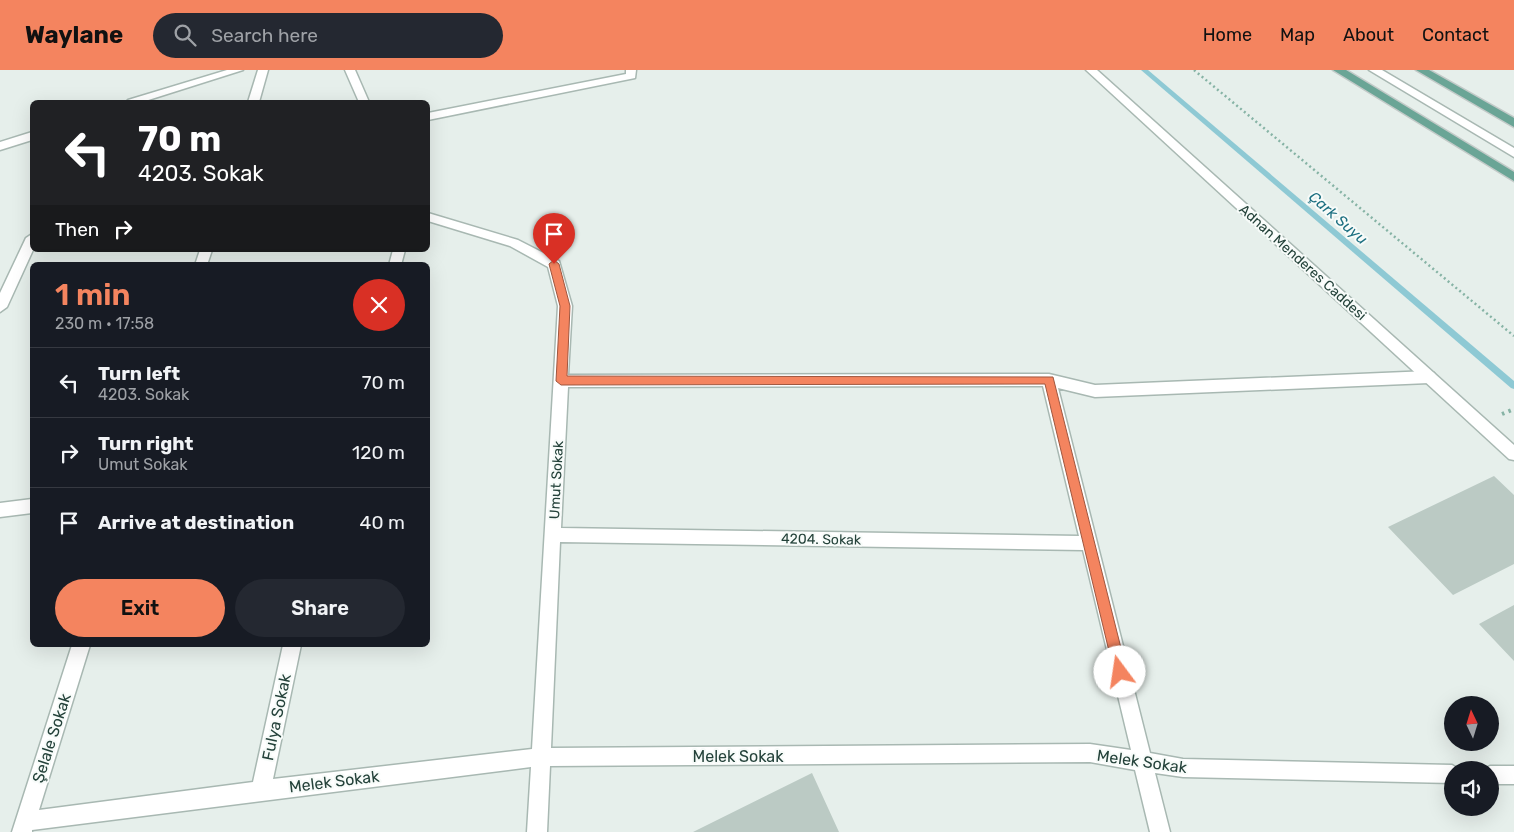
<!DOCTYPE html>
<html lang="en">
<head>
<meta charset="utf-8">
<style>
  body { margin:0; font-family:Rubik,sans-serif; background:#242831; color:#f1f3f6; height:100vh; display:flex; flex-direction:column; font-size:19px; white-space:nowrap }
  * { box-sizing:border-box; margin:0 }
  p { font-size:16px; color:#9ea1a6 }
  .icon { flex:none; width:28px; height:28px; fill:none; stroke:currentColor; stroke-width:2; stroke-linecap:round; stroke-linejoin:round }
  .map { position:relative; flex:1; overflow:hidden }
  .sheet { position:absolute; left:30px; top:192px; width:400px; height:385px; display:flex; flex-direction:column; background:#171b24; border-radius:8px; box-shadow:0 5px 20px #0002 }
  .sheet>* { flex:none }
  .top-card { position:absolute; left:30px; top:30px; width:400px; height:152px; border-radius:8px; box-shadow:0 5px 20px #0002; background:#202124; color:#fff; overflow:hidden }
  .needle { width:32px; rotate:356deg }
  .fabs { position:absolute; left:1444px; top:626px; display:grid; gap:10px }
  .fabs a { display:grid; place-items:center; width:55px; height:55px; border-radius:50%; background:#171b24; box-shadow:0 5px 20px #0002; font-size:25px }
  .pin { position:absolute; display:grid; place-items:center; width:42px; height:42px; color:#fff; margin:-51px -21px; border-radius:50% 50% 50% 0; rotate:-45deg; box-shadow:0 0 5px #0007 }
  .pin .icon { rotate:45deg }
  .me { position:absolute; width:55px; margin:-28px; rotate:346deg; stroke-linejoin:round; filter:drop-shadow(0 0 4px #0008) }
  .turn { display:flex; align-items:center; gap:18px; height:105px; padding:0 25px; font-size:22px }
  .turn .icon { width:65px; height:65px; stroke-width:2.5 }
  .turn b { display:block; font-size:35px; line-height:42px }
  .then { display:flex; align-items:center; height:48px; padding:0 25px; background:#0003; gap:10px; font-size:19px }
  .round { display:grid; place-items:center; flex:none; width:52px; height:52px; border-radius:26px; background:#242831 }
  .head { display:flex; align-items:center; justify-content:space-between; height:85px; padding:0 25px }
  h1 { font-size:30px; font-weight:600; line-height:38px; color:#f4845f }
  .cta { display:flex; gap:10px; margin-top:auto; padding:10px 25px }
  .cta a { flex:1; height:58px; border-radius:30px; background:#f4845f; color:#111; font-size:20px; font-weight:600; line-height:58px; text-align:center }
  .cta a+a { background:#242831; color:#f1f3f6 }
  ul { padding:0; list-style:none }
  li { display:flex; align-items:center; gap:15px; height:70px; padding:0 25px; border-top:1px solid #363941 }
  li div { flex:1 }
  li b { display:block; font-size:19px }
  li em { font-style:normal }
  header { display:flex; align-items:center; gap:30px; box-sizing:border-box; height:70px; padding:0 25px; background:#f4845f; color:#111 }
  header strong { font-size:24px }
  nav { display:flex; gap:28px; margin-inline-start:auto; font-size:18px }
  .search { width:350px; height:45px; background:#242831; display:flex; align-items:center; gap:12px; box-sizing:border-box; padding:0 18px; border-radius:28px; color:#9ea1a6; font-size:19px }
  .map>svg:first-child { display:block }
</style>
</head>
<body>
<header>
<strong>Waylane</strong>
<div class="search"><svg class="icon" aria-label="search" viewBox="0 0 24 24"><circle cx="10" cy="10" r="6"/><path d="M15 15l6 6"/></svg>Search here</div>
<nav><a>Home</a><a>Map</a><a>About</a><a>Contact</a></nav>
</header>
<div class="map">
<svg width="1514" height="762" viewBox="0 0 1514 762">
  <rect width="100%" height="100%" fill="#e6efeb"/>
  <g fill="none" stroke-linecap="round" stroke-linejoin="round">
    <path fill="#8ec9d4" fill-rule="evenodd" d="M1141,0H1148L1514,311V319L1511,318Z"/>
  </g>
  <path fill="#bbcac4" d="M1494,406L1514,425V494L1453,525L1388,457Z
    M1514,535V591L1479,554Z
    M812,703L839,762H693Z"/>
  <g fill="none" stroke-linecap="round" stroke-linejoin="round">
    <defs>
      <path id="service" d="M1369,0H1382L1514,78V87Z"/>
      <path id="minor" d="M227,0H243L142,32H126L128,30Z
        M258,0H268L259,32H248Z
        M345,0H355L369,32H359Z
        M626,0H636L635,8L428,50V43L626,4Z
        M32,62V70L0,80V72Z
        M428,143L518,170L559,191L572,236L568,305L1049,304L1095,315L1429,301L1434,303L1436,307L1434,311L1429,313L1095,327L1058,318L1150,683L1183,689L1452,695L1460,700H1452V713L1183,707L1155,703L1170,762H1150L1135,700L1090,692L550,696L547,762H527L531,697L32,760V762H12L72,575H90L39,740L253,712L283,575H301L273,709L532,679L558,236L548,197L510,176L428,151ZM1043,316L1079,466L561,458L568,317ZM560,472L1083,480L1131,680L1090,674L551,678Z
        M32,164L33,180L7,237L0,242V223L26,168Z
        M200,180H212L207,195H195Z
        M393,180H405L401,195H389Z
        M32,429V443L0,447V433Z
        M1490,696H1514V714H1490V700H1483Z"/>
      <path id="tertiary" d="M1086,0H1097L1514,375V390L1509,389Z"/>
      <path id="primary" d="M1333,0H1346L1514,102V111Z
        M1416,0H1429L1514,48V57Z"/>
    </defs>
    <use href="#service" stroke="#a8b8b2" stroke-width="3"/>
    <use href="#minor" stroke="#a8b8b2" stroke-width="3"/>
    <use href="#tertiary" stroke="#a8b8b2" stroke-width="3"/>
    <use href="#primary" stroke="#c2cac8" stroke-width="3"/>
    <path stroke="#86b3a5" stroke-width="2.5" stroke-dasharray="2 3" stroke-linecap="butt" d="M1194,0L1514,266"/>
    <path stroke="#86b3a5" stroke-width="4" stroke-dasharray="2.5 4.5" stroke-linecap="butt" d="M1502,344L1514,339"/>
    <use href="#service" fill="#fff" fill-rule="evenodd"/>
    <use href="#minor" fill="#fff" fill-rule="evenodd"/>
    <use href="#tertiary" fill="#fff" fill-rule="evenodd"/>
    <use href="#primary" fill="#6aa596" fill-rule="evenodd"/>
  </g>
  <path fill="#f4845f" stroke="#9f563e" d="M554,190L559,194L570,236L567,306L1053,307L1127,602L1125,606L1120,608L1116,606L1114,602L1045,314L561,315L556,311L560,236L549,194Z"/>
  <g text-anchor="middle" stroke-width="4" stroke-linejoin="round" paint-order="stroke">
    <g font-size="14" fill="#24423a" stroke="#f7fbf9">
      <text transform="translate(1303 192) rotate(42)" y="5">Adnan Menderes Caddesi</text>
      <text transform="translate(556 410) rotate(-87)" y="5">Umut Sokak</text>
      <text transform="translate(821 469) rotate(1)" y="5">4204. Sokak</text>
    </g>
    <g font-size="15" font-style="italic" fill="#1c6f80" stroke="#f7fbf9">
      <text transform="translate(1338 148) rotate(41)" y="5">Çark Suyu</text>
    </g>
    <g font-size="16" fill="#24423a" stroke="#f7fbf9">
      <text transform="translate(276 647) rotate(-78)" y="6">Fulya Sokak</text>
      <text transform="translate(51 668) rotate(-72)" y="6">Şelale Sokak</text>
      <text x="738" y="692">Melek Sokak</text>
      <text transform="translate(1142 691) rotate(8)" y="6">Melek Sokak</text>
      <text transform="translate(334 711) rotate(-7)" y="6">Melek Sokak</text>
    </g>
  </g>
</svg>
<div class="fabs">
<a><svg class="needle" viewBox="-14 -14 28 28"><path d="M0-13l5 13h-10z" fill="#e53935"/><path d="M0 13l5-13h-10z" fill="#9ea1a6"/></svg></a>
<a><svg class="icon" aria-label="sound" viewBox="0 0 24 24"><path d="M4 9h4l5-4v14l-5-4H4zM17 9q2 3 0 6"/></svg></a>
</div>
<div class="pin" style="left:554px;top:194px;background:#d93025"><svg class="icon" aria-label="arrive" viewBox="0 0 24 24"><path d="M6 21V4h12l-3 4 3 4H6"/></svg></div>
<svg class="me" style="left:1120px;top:602px" viewBox="-20 -20 40 40"><circle r="19" fill="#fff"/><path d="M0-13L10 11 0 6-10 11z" fill="#f4845f"/></svg>
<div class="top-card">
<div class="turn"><svg class="icon" aria-label="left" viewBox="0 0 24 24"><path d="M17 20v-9H6M10 6l-5 5 5 5"/></svg><div><b>70 m</b>4203. Sokak</div></div>
<div class="then">Then<svg class="icon" aria-label="right" viewBox="0 0 24 24"><path d="M7 20v-9h11M14 6l5 5-5 5"/></svg></div>
</div>
<section class="sheet">
<div class="head"><div><h1>1 min</h1><p>230 m · 17:58</p></div><a class="round" style="background:#d93025;color:#fff"><svg class="icon" aria-label="close" viewBox="0 0 24 24"><path d="M6 6l12 12M18 6L6 18"/></svg></a></div>
<ul>
<li><svg class="icon" aria-label="left" viewBox="0 0 24 24"><path d="M17 20v-9H6M10 6l-5 5 5 5"/></svg><div><b>Turn left</b><p>4203. Sokak</p></div><em>70 m</em></li>
<li><svg class="icon" aria-label="right" viewBox="0 0 24 24"><path d="M7 20v-9h11M14 6l5 5-5 5"/></svg><div><b>Turn right</b><p>Umut Sokak</p></div><em>120 m</em></li>
<li><svg class="icon" aria-label="arrive" viewBox="0 0 24 24"><path d="M6 21V4h12l-3 4 3 4H6"/></svg><div><b>Arrive at destination</b></div><em>40 m</em></li>
</ul>
<div class="cta"><a>Exit</a><a>Share</a></div>
</section>
</div>
</body>
</html>
